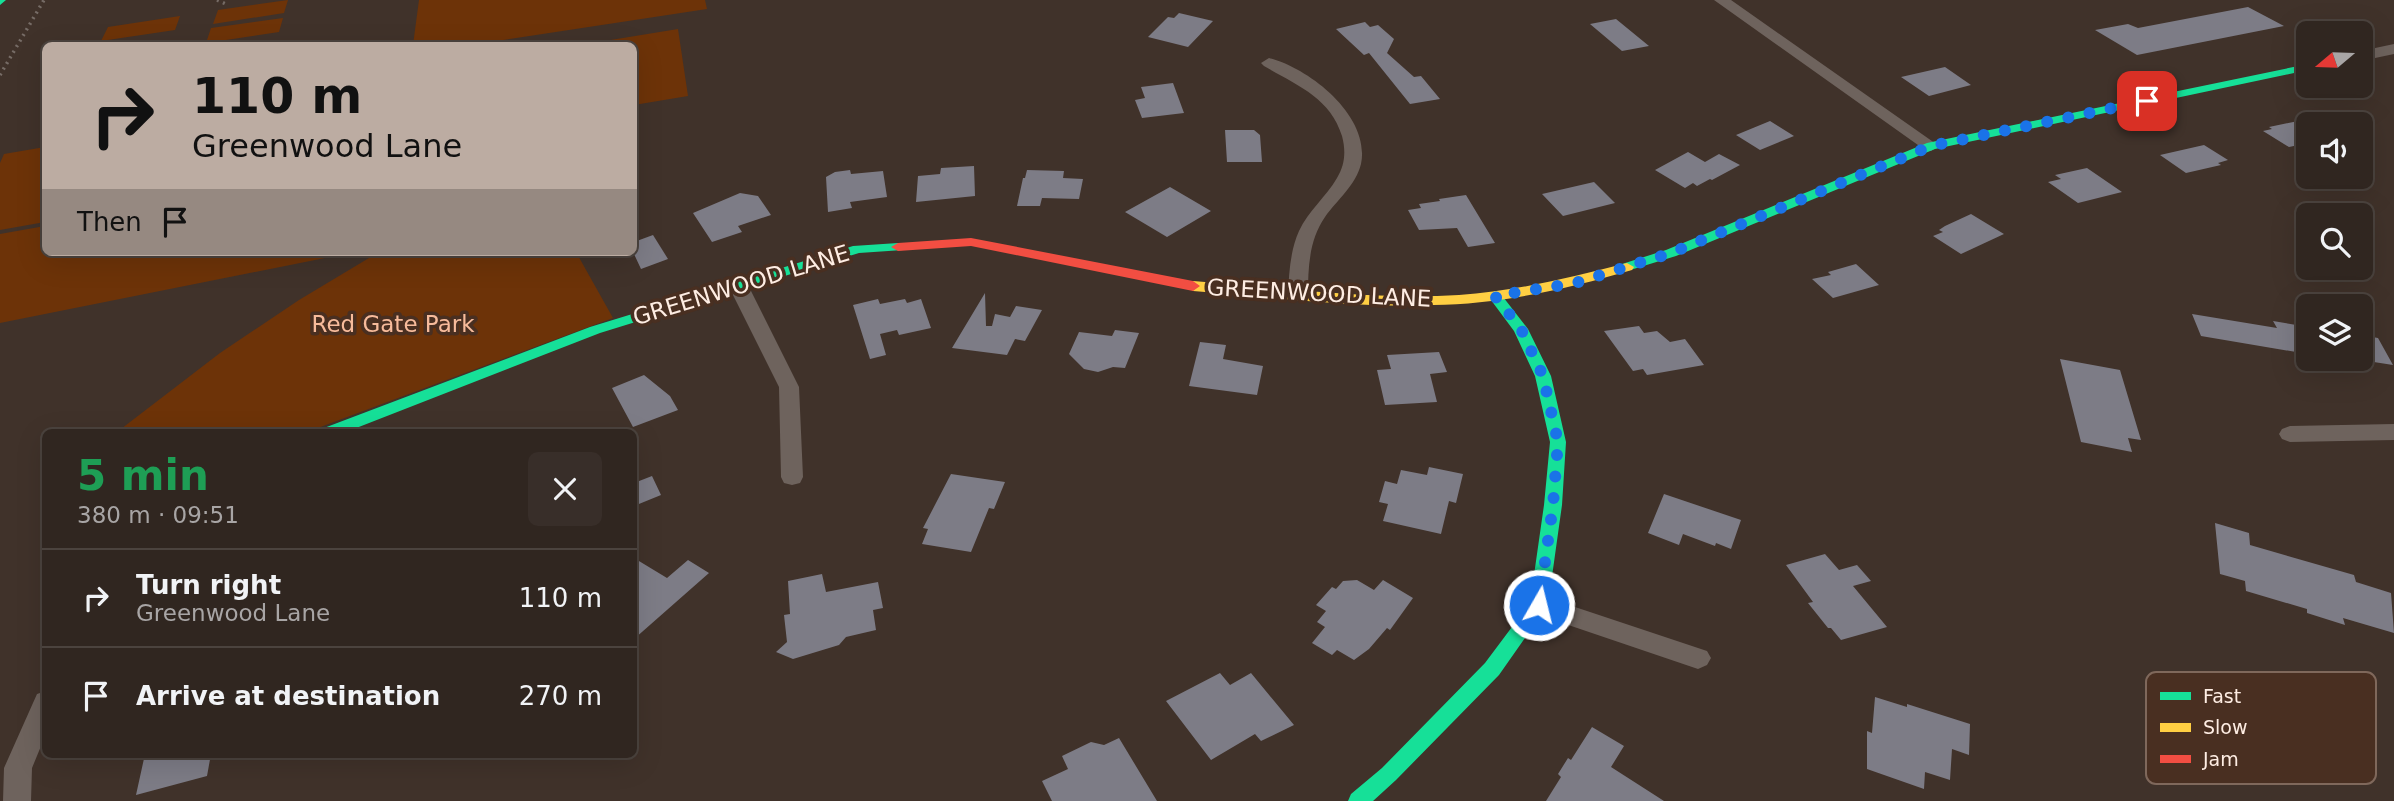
<!DOCTYPE html>
<html lang="en">
<head>
<meta charset="utf-8">
<style>
  body { margin:0; font-family:"DejaVu Sans",sans-serif; background:#382e29; color:#f1f3f6; height:100vh; display:flex; flex-direction:column; font-size:26px; white-space:nowrap }
  * { box-sizing:border-box; margin:0 }
  p { font-size:23px; color:#a8a5a5 }
  .icon { flex:none; width:38px; height:38px; fill:none; stroke:currentColor; stroke-width:2; stroke-linecap:round; stroke-linejoin:round }
  .map { position:relative; flex:1; overflow:hidden }
  .sheet { position:absolute; left:42px; top:429px; width:595px; height:329px; display:flex; flex-direction:column; background:#302620; border-radius:10px; box-shadow:0 7px 28px #0002,0 0 0 2px #4b433e }
  .sheet>* { flex:none }
  .top-card { position:absolute; left:42px; top:42px; width:595px; height:214px; border-radius:10px; box-shadow:0 7px 28px #0002,0 0 0 2px #4b433e; background:#bcaca2; color:#111; overflow:hidden }
  .needle { width:46px; rotate:251deg }
  .buttons { position:absolute; left:2296px; top:21px; display:grid; gap:14px }
  .buttons a { display:grid; place-items:center; width:77px; height:77px; border-radius:10px; background:#302620; box-shadow:0 7px 28px #0002,0 0 0 2px #4b433e; font-size:35px }
  .pin { position:absolute; display:grid; place-items:center; width:60px; height:60px; color:#fff; margin:-30px; border-radius:14px; box-shadow:0 4px 10px #0006 }
  .me { position:absolute; width:77px; margin:-38px; rotate:8deg; stroke-linejoin:round; filter:drop-shadow(0 0 5px #0008) }
  .turn { display:flex; align-items:center; gap:24px; height:147px; padding:0 35px; font-size:32px }
  .turn .icon { width:91px; height:91px; stroke-width:2.5 }
  .turn b { display:block; font-size:49px; line-height:60px }
  .then { display:flex; align-items:center; height:66px; padding:0 35px; background:#0003; gap:14px; font-size:26px }
  .round { display:grid; place-items:center; flex:none; width:74px; height:74px; border-radius:10px; background:#382e29 }
  .headline { display:flex; align-items:center; justify-content:space-between; height:119px; padding:0 35px }
  h1 { font-size:42px; font-weight:800; line-height:52px; color:#1e9e55 }
  ul { padding:0; list-style:none }
  li { display:flex; align-items:center; gap:21px; height:98px; padding:0 35px; border-top:2px solid #4b433e }
  li div { flex:1 }
  li b { display:block; font-size:26px }
  li em { font-style:normal }
  .map>svg:first-child { display:block }
</style>
</head>
<body>
<div class="map">
<svg width="2394" height="801" viewBox="0 0 2394 801">
  <rect width="100%" height="100%" fill="#40322a"/>
  <path fill="#6d3308" d="M288,0L284,13L213,24L218,10Z
    M419,0H705L707,9L470,45H413Z
    M180,16L175,30L101,41L108,27Z
    M283,18L279,32L206,43L211,28Z
    M678,29L688,96L634,105V46L580,45Z
    M45,147V222L0,230V163L4,154Z
    M45,226L46,252H346L345,254L0,323V234Z
    M379,252H576L613,318L307,432H117L220,353L299,300Z"/>
  <path fill="#7d7c86" d="M2248,7L2284,26L2137,55L2095,30L2128,24L2138,28Z
    M1179,13L1213,21L1188,47L1148,37L1168,17L1174,18Z
    M1616,19L1649,46L1622,51L1590,24Z
    M1365,22L1370,27L1378,25L1394,39L1387,53L1414,77L1421,76L1440,99L1410,104L1369,53L1364,55L1336,29Z
    M1945,67L1971,85L1929,96L1901,77Z
    M1173,83L1184,113L1142,118L1135,100L1145,98L1141,87Z
    M2308,119V143L2289,147L2263,131L2272,129L2269,127Z
    M1770,121L1794,136L1760,150L1736,135Z
    M1225,130H1254L1260,135L1262,162H1227Z
    M2204,145L2228,160L2218,163L2221,165L2186,173L2160,155Z
    M1688,152L1705,162L1719,154L1740,165L1712,180L1710,179L1697,186L1693,183L1685,188L1655,170Z
    M974,166L975,196L916,202L918,176L940,174L941,168Z
    M2087,168L2122,192L2078,203L2048,182L2061,179L2055,175Z
    M850,170L851,174L883,171L887,197L850,202L852,208L828,212L826,177L835,172Z
    M1027,170L1064,171L1063,178L1083,179L1079,199L1042,198L1040,206H1017L1023,178H1025Z
    M1594,182L1615,203L1563,216L1542,194Z
    M1170,187L1211,211L1167,237L1125,212Z
    M740,193L758,196L771,215L738,226L742,232L712,242L693,213Z
    M1466,195L1495,243L1468,247L1457,228L1419,230L1408,210L1421,208L1419,204L1440,201L1439,199Z
    M1971,214L2004,234L1961,254L1933,236L1943,232L1939,230L1945,226Z
    M653,235L668,259L641,269L634,254V242Z
    M1856,264L1879,285L1833,298L1812,279L1831,275L1828,272Z
    M985,293L986,326H992L995,314L1010,317L1016,306L1042,310L1025,341L1015,339L1007,355L952,348Z
    M878,299L880,304L905,299L907,303L921,299L931,328L899,335L897,330L880,334L886,355L870,359L853,305Z
    M2192,314L2277,328L2273,321L2308,327V354L2201,336Z
    M1639,326L1644,333L1657,331L1670,342L1685,339L1704,365L1647,375L1643,369L1633,371L1604,331Z
    M1115,330L1139,333L1125,368L1113,367L1098,372L1084,369L1069,354L1079,332L1112,336Z
    M2361,335L2378,338L2393,365L2361,360Z
    M1200,342L1226,345L1223,359L1263,366L1257,395L1189,386Z
    M1439,352L1447,372L1430,374L1437,402L1385,405L1377,370L1391,369L1387,355Z
    M2060,359L2120,370L2141,440L2128,438L2132,452L2081,442Z
    M644,375L670,396L678,410L633,427L612,388Z
    M1429,467L1463,474L1456,503L1449,501L1441,534L1383,521L1388,504L1379,502L1385,481L1397,484L1401,470L1427,475Z
    M951,474L1005,482L994,509L989,508L971,552L922,544L928,529L923,528Z
    M652,476L661,495L634,506V483Z
    M1664,494L1741,520L1731,549L1716,543L1715,546L1683,534L1679,545L1648,533Z
    M2215,523L2249,533L2250,545L2354,575L2356,582L2391,593L2394,633L2343,618L2345,625L2307,613V609L2246,591L2245,581L2220,574Z
    M1825,554L1839,570L1857,565L1871,581L1853,586L1887,627L1841,640L1831,628H1828L1808,603L1813,602L1786,565Z
    M634,558L667,578L688,560L709,573L634,639Z
    M822,574L826,592L878,582L883,608L873,610L876,630L846,637L839,645L793,659L776,652L787,642L784,615L790,614L788,581Z
    M1357,580L1374,590L1383,580L1413,598L1390,630L1387,628L1369,649L1354,660L1337,650L1332,655L1312,643L1325,627L1317,622L1326,611L1316,605L1332,587L1336,589L1343,581Z
    M1220,673L1230,685L1251,673L1294,725L1261,741L1255,734L1211,760L1166,701Z
    M1875,697L1907,707V704L1970,724L1969,755L1952,749L1950,780L1925,772L1924,789L1867,769V731L1872,733Z
    M1592,727L1624,746L1611,767L1664,801H1546L1561,777L1558,774L1568,758L1571,760Z
    M1119,738L1157,801H1052L1042,781L1068,769L1062,756L1091,742L1104,745Z
    M145,754H211L207,776L136,795Z"/>
  <g fill="none" stroke-linecap="round" stroke-linejoin="round">
    <path stroke="#766c66" stroke-width="3.5" stroke-dasharray="2 4.5" stroke-linecap="butt" d="M217,0L228,5
      M0,75L44,0"/>
    <path fill="#6e635d" fill-rule="evenodd" d="M1714,0H1731L1939,146L1931,151L1925,150Z
      M2394,44V54L2361,61V51Z
      M1269,58C1309,68 1371,116 1361,164C1356,185 1337,200 1325,217C1309,240 1308,268 1308,295L1305,299H1291L1288,295C1289,274 1290,251 1299,231C1308,211 1326,197 1337,178C1345,165 1346,151 1342,136C1330,97 1296,85 1264,66L1261,63Z
      M739,281L746,283L749,287L799,387L803,477L800,483L792,485L784,483L781,477L779,387L729,287L732,283Z
      M2394,424V440L2290,442L2282,439L2279,434L2282,429L2290,426Z
      M1539,595L1707,651L1711,658L1707,665L1698,669L1530,612L1527,605L1530,598Z
      M46,691V734L32,768L31,801H3L4,768L37,694Z"/>
    <path fill="#16e098" fill-rule="evenodd" d="M0,0H6L0,5Z
      M2308,64V70L1935,149L1676,256L1627,271L1620,267L1622,264L1666,250L1927,143Z
      M898,243L905,247L903,250L859,253L600,333L346,432H322L324,428L590,327L853,246Z
      M1495,291L1500,293L1528,329L1551,376L1566,442L1562,505L1548,605L1499,675L1396,780L1373,801H1348L1351,794L1382,768L1485,663L1530,603L1544,505L1550,442L1535,376L1514,331L1488,296Z"/>
    <path fill="#ffcf43" fill-rule="evenodd" d="M1627,263L1634,267L1632,270C1567,289 1501,304 1433,305C1353,308 1273,297 1193,291L1186,286L1193,281C1282,288 1371,300 1459,295C1517,291 1572,277 1627,263Z"/>
    <path fill="#f24e42" fill-rule="evenodd" d="M971,238L1193,281L1200,286L1193,291L971,246L898,251L891,247L898,243Z"/>
  </g>
  <g fill="none" stroke-linecap="round" stroke-linejoin="round">
    <path stroke="#1a73e8" stroke-width="12" stroke-dasharray="0 21.6" d="M1539,605L1553,505L1558,442L1543,376L1521,329L1495,296L1575,283L1671,253L1931,146L2147,101"/>
  </g>
  <g text-anchor="middle" stroke-width="7" stroke-linejoin="round" paint-order="stroke">
    <g font-size="23" fill="#feede3" stroke="#492f21">
      <text transform="translate(741 285) rotate(-17)" y="8">GREENWOOD LANE</text>
      <text transform="translate(1319 293) rotate(3)" y="8">GREENWOOD LANE</text>
    </g>
    <g font-size="23" fill="#f7bb9b" stroke="#492f21">
      <text x="393" y="332">Red Gate Park</text>
    </g>
  </g>
  <rect x="2146" y="672" width="230" height="112" rx="10" fill="#492f21" stroke="#7f685b" stroke-width="2"/>
  <rect x="2160" y="692" width="31" height="8" fill="#16e098"/>
  <rect x="2160" y="723" width="31" height="9" fill="#ffcf43"/>
  <rect x="2160" y="755" width="31" height="8" fill="#f24e42"/>
  <g font-size="19" fill="#feede3">
    <text x="2203" y="703">Fast</text>
    <text x="2203" y="734">Slow</text>
    <text x="2203" y="766">Jam</text>
  </g>
</svg>
<div class="buttons">
<a><svg class="needle" viewBox="-14 -14 28 28"><path d="M0-13l5 13h-10z" fill="#e53935"/><path d="M0 13l5-13h-10z" fill="#a8a5a5"/></svg></a>
<a><svg class="icon" aria-label="sound" viewBox="0 0 24 24"><path d="M4 9h4l5-4v14l-5-4H4zM17 9q2 3 0 6"/></svg></a>
<a><svg class="icon" aria-label="search" viewBox="0 0 24 24"><circle cx="10" cy="10" r="6"/><path d="M15 15l6 6"/></svg></a>
<a><svg class="icon" aria-label="layers" viewBox="0 0 24 24"><path d="M12 4l9 5-9 5-9-5zM3 14l9 5 9-5"/></svg></a>
</div>
<div class="pin" style="left:2147px;top:101px;background:#d93025"><svg class="icon" aria-label="arrive" viewBox="0 0 24 24"><path d="M6 21V4h12l-3 4 3 4H6"/></svg></div>
<svg class="me" style="left:1539px;top:605px" viewBox="-20 -20 40 40"><circle r="17" fill="#1a73e8" stroke="#fff" stroke-width="3"/><path d="M0-11L8 9 0 5-8 9z" fill="#fff"/></svg>
<div class="top-card">
<div class="turn"><svg class="icon" aria-label="right" viewBox="0 0 24 24"><path d="M7 20v-9h11M14 6l5 5-5 5"/></svg><div><b>110 m</b>Greenwood Lane</div></div>
<div class="then">Then<svg class="icon" aria-label="arrive" viewBox="0 0 24 24"><path d="M6 21V4h12l-3 4 3 4H6"/></svg></div>
</div>
<section class="sheet">
<div class="headline"><div><h1>5 min</h1><p>380 m · 09:51</p></div><a class="round"><svg class="icon" aria-label="close" viewBox="0 0 24 24"><path d="M6 6l12 12M18 6L6 18"/></svg></a></div>
<ul>
<li><svg class="icon" aria-label="right" viewBox="0 0 24 24"><path d="M7 20v-9h11M14 6l5 5-5 5"/></svg><div><b>Turn right</b><p>Greenwood Lane</p></div><em>110 m</em></li>
<li><svg class="icon" aria-label="arrive" viewBox="0 0 24 24"><path d="M6 21V4h12l-3 4 3 4H6"/></svg><div><b>Arrive at destination</b></div><em>270 m</em></li>
</ul>
</section>
</div>
</body>
</html>
